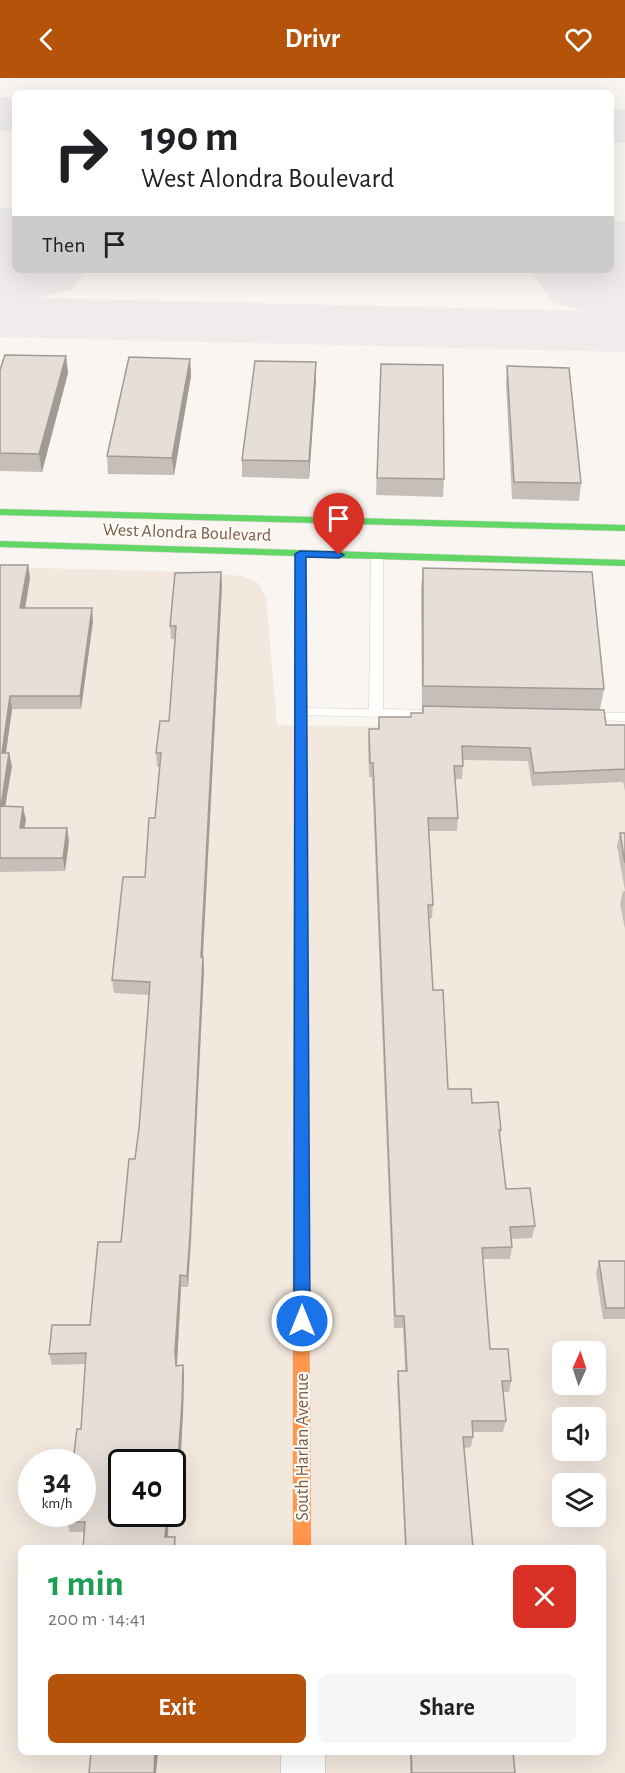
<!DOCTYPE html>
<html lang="en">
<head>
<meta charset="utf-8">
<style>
  body { margin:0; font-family:"Alegreya Sans",sans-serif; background:#f6f6f6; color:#202124; height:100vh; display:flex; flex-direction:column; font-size:22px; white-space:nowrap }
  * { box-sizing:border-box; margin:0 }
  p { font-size:20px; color:#757577 }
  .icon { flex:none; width:33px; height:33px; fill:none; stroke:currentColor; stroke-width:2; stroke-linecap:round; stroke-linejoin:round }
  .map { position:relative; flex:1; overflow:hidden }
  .side { position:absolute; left:18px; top:1467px; width:588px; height:210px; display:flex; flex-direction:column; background:#fff; border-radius:9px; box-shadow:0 6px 24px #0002 }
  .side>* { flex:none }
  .banner { position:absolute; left:12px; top:12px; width:602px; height:183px; border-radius:9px; box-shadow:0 6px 24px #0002; background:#fff; color:#202124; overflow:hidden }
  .needle { width:39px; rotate:3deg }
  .controls { position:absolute; left:552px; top:1263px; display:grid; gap:12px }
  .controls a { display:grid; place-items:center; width:54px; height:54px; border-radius:9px; background:#fff; box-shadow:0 6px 24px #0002; font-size:30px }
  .speed { position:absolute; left:18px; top:1371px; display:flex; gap:12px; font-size:30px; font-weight:700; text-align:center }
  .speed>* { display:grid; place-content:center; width:78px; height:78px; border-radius:50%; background:#fff; box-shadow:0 6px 24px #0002; line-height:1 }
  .speed small { font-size:15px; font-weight:400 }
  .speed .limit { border:3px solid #111; border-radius:9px; background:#fff; color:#111 }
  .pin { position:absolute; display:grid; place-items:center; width:51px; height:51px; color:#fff; margin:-62px -26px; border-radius:50% 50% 50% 0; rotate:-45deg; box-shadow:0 0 6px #0007 }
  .pin .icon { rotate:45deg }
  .me { position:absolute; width:66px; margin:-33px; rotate:0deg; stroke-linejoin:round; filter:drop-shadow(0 0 4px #0008) }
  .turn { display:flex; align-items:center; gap:21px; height:126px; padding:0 30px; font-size:27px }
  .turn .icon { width:78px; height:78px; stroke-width:2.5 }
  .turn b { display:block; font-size:42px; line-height:51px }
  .then { display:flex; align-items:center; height:57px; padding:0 30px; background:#0003; gap:12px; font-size:22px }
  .round { display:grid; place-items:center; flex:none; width:63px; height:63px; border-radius:9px; background:#f6f6f6 }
  .overview { display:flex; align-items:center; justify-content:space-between; height:102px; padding:0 30px }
  h1 { font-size:36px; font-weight:700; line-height:45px; color:#1e9e55 }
  .primary-button { display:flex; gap:12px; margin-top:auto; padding:12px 30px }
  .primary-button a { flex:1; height:69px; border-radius:9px; background:#b45309; color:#fff; font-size:24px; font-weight:700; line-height:69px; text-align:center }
  .primary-button a+a { background:#f6f6f6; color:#202124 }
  header { display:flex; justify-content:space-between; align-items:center; height:78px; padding:0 30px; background:#b45309; color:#fff; font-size:27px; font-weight:700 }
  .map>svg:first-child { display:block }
</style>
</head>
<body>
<header><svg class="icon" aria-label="back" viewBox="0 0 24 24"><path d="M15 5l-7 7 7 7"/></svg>Drivr<svg class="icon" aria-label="heart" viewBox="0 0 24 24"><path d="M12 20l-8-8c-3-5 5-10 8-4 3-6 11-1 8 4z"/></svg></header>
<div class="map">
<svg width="625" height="1695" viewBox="0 0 625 1695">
  <rect width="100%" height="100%" fill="#f9f5f0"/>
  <path fill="#f2e8de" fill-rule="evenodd" d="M0,489L195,494L242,498L258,505L266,519L277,647L625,652V1695H0ZM562,1274H596V1306H562ZM562,1340H596V1372H562ZM32,1384H82V1436H32ZM122,1384H172V1436H122ZM562,1406H596V1438H562ZM21,1470H603V1674H21Z"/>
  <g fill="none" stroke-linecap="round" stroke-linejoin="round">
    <path fill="#f0ecec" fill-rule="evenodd" d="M0,19H15V53H0Z
      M610,31H625V65H610Z
      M0,219L625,234V274L0,259Z"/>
    <path fill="#f0ecec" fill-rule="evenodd" d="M0,130H15V192H85L71,212L15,226H0Z
      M610,143H625V239H610L553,225L530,192H610Z"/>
    <defs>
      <path id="lane" d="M377,474L383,478V631L430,632L437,636L430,640L296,637L294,634L296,631L301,630L369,631L371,478Z
        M586,635H625V643L581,642L579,639L581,636Z"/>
      <path id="street" d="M281,1674H325V1695H281Z"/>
      <path id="fast" d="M0,431L625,447V453L0,437Z
        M0,463L625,482V488L305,479L309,1207L307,1212L301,1214L295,1212L293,1207L295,478L0,469Z"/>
      <path id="slow" d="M301,1200L307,1202L309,1207L311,1470H293V1207L295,1202Z"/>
    </defs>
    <use href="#lane" stroke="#d7d1cb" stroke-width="1"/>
    <use href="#street" stroke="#d7d1cb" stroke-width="2"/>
    <use href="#fast" stroke="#d9d2cb" stroke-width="1"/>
    <use href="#slow" stroke="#d9d2cb" stroke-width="1"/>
    <use href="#lane" fill="#fefefd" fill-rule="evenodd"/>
    <use href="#street" fill="#fefefd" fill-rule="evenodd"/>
    <use href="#fast" fill="#63d668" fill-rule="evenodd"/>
    <use href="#slow" fill="#ff974d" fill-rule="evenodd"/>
  </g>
  <path fill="#c6bfb9" d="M66,278L68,295L42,394L0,393V292Z
    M190,281L191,298L174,397L108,396L107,378Z
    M316,284V302L309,401L242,399V382Z
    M381,286L444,401L443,419L376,417Z
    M507,288L581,405L579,423L512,421L506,306Z
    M0,487H28L30,500L25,530L93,543L81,631H12L6,675L12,688L5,728L26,742L24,750L69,763L65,793L0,794Z
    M423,490L604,611L600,631L606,647H625V713L623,704L532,708L528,683L463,682L462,701H455L458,740L457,753H428L433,827L432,840H428L433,912L448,1011L472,1025L501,1052L500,1059L506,1111L535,1148L532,1160L511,1161L512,1169L510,1181H483L490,1271L511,1303L509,1314H503L506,1343L503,1354H472L473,1359L471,1369L464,1370L473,1470H405L397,1304L398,1293H405L403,1250H394L372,699H369L368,664L369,651H378L379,639H411L422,635L421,511Z
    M222,507L203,879L204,892L191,1169L188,1209H181L177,1285V1288L183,1287L184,1298L183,1336L179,1406L172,1407V1384H122L169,1436L168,1459H175L176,1470H83L84,1454H70L67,1444L81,1351L85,1286L52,1287L49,1276L90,1247L121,1164L135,1081L139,1050L149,917L114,915L112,902L145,799L155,740L160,689H157L156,675L169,643L175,561H171L170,548Z
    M620,755H625V851L620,826L623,813H625L617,768Z
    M599,1183H625V1241H603L596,1195Z
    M410,1674H513L515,1695H410Z"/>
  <path fill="#a19b96" d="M66,278L68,295L42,394L39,376Z
    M190,281L191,298L174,397L172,380Z
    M316,284V302L309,401V383Z
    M28,487L30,500L23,543L20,530Z
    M221,494L222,507L202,892L201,879Z
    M92,530L93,543L81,631L80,618Z
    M10,618L12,631L4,688L2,675Z
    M9,675L12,688L3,741L1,728Z
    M23,729L26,742L22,763L20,750Z
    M67,750L69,763L65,793L63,780Z
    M203,879L204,892L188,1209L187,1198Z
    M180,1197L181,1209L177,1285L178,1299L175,1274Z
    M183,1287L184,1298L183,1336L179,1406L177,1396Z
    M167,1436H169L167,1469L165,1459Z
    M155,1674H158L156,1695H154Z"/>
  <path fill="#e6ded7" stroke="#a19b96" stroke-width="1.5" d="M5,277L66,278L39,376L0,375V292Z
    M129,279L190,281L172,380L107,378Z
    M255,283L316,284L309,383L242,382Z
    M381,286L443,287L444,401L377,400Z
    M507,288L569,290L581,405L514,404Z
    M0,487H28L20,530H92L80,618H10L2,675H9L1,728L23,729L20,750H67L63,780H0Z
    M423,490L592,494L604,611L423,608Z
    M221,494L201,879H203L190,1157L187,1198L180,1197L175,1274L176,1288L183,1287L182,1325L177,1396H172V1384H122V1436H167L165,1459H175L174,1470H83L85,1444H67L68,1436H82V1384H73L77,1351H81L86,1275L49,1276L52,1247H90L98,1164H121L129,1081H135L139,1050L150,904L112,902L123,799H145L149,740H155L161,675H156L160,643H169L176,548H170L175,495Z
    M423,628L604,632L606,647H625V691L534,695L530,670L462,668L463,688H454L458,740H428L433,827H428L433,912H443L448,1011H471L472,1025L498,1024L501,1052H499L506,1111L530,1110L535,1148L510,1149L512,1169L482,1170L490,1271H508L511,1303H502L506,1343H472L473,1359H463L473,1470H406L398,1293H407L404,1238H395L373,685H370L369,651H379V639H411V635H423Z
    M620,755H625V785Z
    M599,1183H625V1230H606Z
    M91,1674H155L154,1695H89Z
    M411,1674H513L515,1695H412Z"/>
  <path fill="#1a73e8" stroke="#114b97" stroke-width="1.5" d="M300,473L339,474L344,477L339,480L306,479L310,1243L308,1248L302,1251L296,1248L294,1243L295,476Z"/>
  <g text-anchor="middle" stroke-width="4.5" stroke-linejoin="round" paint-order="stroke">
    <g font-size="18" fill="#7a5c4d" stroke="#fffaf3">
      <text transform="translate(187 454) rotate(2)" y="6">West Alondra Boulevard</text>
      <text transform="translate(302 1369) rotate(-90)" y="6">South Harlan Avenue</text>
    </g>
  </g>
</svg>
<div class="controls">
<a><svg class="needle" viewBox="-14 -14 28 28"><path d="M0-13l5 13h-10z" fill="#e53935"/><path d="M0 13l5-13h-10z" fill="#757577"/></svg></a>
<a><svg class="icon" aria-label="sound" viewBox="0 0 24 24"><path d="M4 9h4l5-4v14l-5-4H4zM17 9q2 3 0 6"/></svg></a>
<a><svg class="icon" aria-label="layers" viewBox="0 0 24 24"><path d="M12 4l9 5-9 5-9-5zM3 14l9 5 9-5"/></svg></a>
</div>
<div class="speed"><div>34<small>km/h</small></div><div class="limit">40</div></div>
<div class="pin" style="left:339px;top:477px;background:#d93025"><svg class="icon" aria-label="arrive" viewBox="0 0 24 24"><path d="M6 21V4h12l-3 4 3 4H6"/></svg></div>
<svg class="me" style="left:302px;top:1243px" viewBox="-20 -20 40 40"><circle r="17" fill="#1a73e8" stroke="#fff" stroke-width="3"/><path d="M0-11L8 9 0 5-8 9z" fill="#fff"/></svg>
<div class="banner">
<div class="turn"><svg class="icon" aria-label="right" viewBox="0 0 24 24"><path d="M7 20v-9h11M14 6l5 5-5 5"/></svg><div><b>190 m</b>West Alondra Boulevard</div></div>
<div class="then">Then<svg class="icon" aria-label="arrive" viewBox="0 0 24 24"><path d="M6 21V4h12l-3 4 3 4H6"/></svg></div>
</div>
<section class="side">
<div class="overview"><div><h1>1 min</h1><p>200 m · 14:41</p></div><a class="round" style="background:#d93025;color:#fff"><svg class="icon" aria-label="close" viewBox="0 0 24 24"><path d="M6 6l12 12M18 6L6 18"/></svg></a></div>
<div class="primary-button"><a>Exit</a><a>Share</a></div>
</section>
</div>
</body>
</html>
